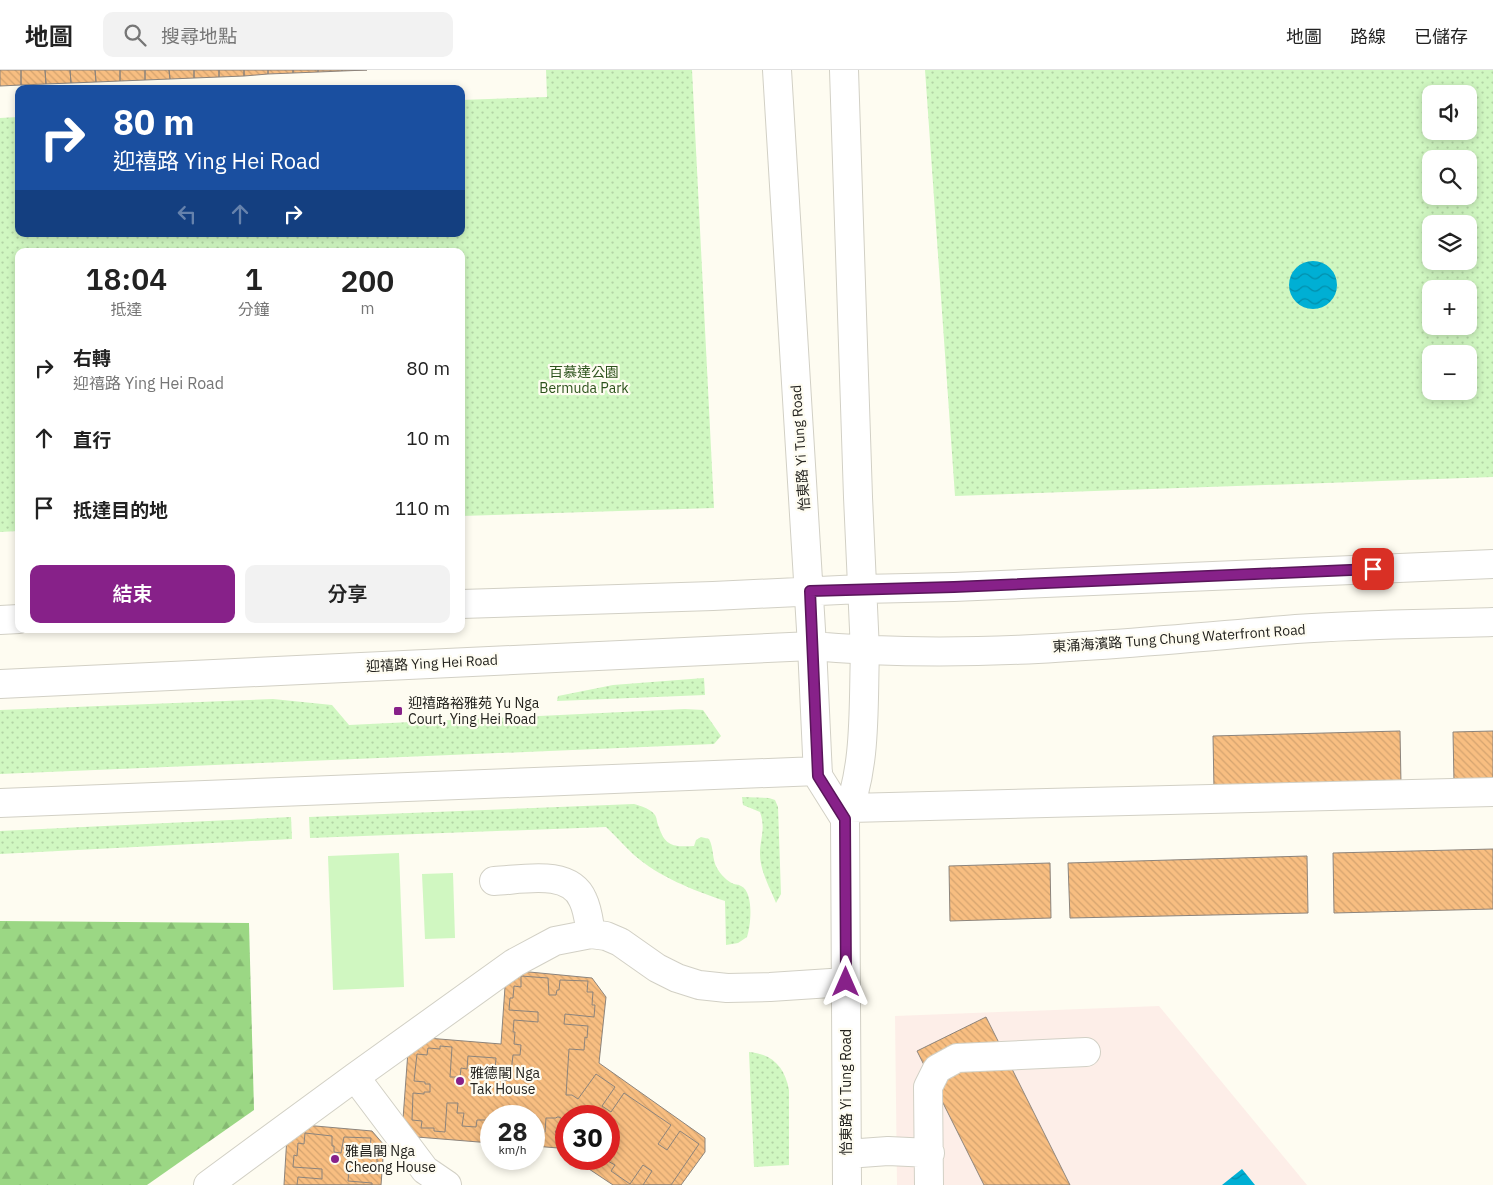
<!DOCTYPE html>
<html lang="zh-TW">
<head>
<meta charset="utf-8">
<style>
  body { margin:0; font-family:"IBM Plex Sans","Noto Sans TC",sans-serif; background:#f2f2f2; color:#222; height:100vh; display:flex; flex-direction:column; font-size:19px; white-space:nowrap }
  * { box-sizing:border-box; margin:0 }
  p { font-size:16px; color:#767676 }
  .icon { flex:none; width:28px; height:28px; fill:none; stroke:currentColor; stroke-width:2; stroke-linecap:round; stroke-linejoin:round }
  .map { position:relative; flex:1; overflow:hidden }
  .panel { position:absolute; left:15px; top:178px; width:450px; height:385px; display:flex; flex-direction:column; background:#fff; border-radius:10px; box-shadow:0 2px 8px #0003 }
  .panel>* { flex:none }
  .banner { position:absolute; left:15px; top:15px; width:450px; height:152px; border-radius:10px; box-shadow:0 2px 8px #0003; background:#1a4fa0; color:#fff; overflow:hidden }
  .tools { position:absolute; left:1422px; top:15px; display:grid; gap:10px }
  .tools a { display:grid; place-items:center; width:55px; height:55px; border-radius:10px; background:#fff; box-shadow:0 2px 8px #0003; font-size:25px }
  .speed { position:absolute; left:480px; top:1035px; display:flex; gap:10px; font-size:25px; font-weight:700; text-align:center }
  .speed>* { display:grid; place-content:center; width:65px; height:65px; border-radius:50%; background:#fff; box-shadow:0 2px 8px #0003; line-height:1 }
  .speed small { font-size:12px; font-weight:400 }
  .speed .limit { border:8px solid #d22; background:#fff; color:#111 }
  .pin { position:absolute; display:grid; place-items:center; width:42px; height:42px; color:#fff; margin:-21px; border-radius:10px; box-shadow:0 2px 8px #0006 }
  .me { position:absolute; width:55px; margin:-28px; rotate:0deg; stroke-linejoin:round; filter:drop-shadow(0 0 4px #0008) }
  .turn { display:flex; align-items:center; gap:18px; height:105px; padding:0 15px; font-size:22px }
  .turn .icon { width:65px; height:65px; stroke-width:2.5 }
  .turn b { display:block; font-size:35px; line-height:42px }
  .lanes { display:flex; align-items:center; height:48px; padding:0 15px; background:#0003; justify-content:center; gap:25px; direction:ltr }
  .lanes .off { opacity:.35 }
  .eta { display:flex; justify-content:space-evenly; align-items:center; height:85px; text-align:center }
  .eta b { font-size:30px; font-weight:600; line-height:35px }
  .action { display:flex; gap:10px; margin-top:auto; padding:10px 15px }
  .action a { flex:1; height:58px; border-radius:10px; background:#872189; color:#fff; font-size:20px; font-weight:600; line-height:58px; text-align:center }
  .action a+a { background:#f2f2f2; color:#222 }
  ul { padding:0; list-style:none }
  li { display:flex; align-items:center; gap:15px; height:70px; padding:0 15px }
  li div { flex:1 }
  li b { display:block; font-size:19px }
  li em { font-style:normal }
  header { display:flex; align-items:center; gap:30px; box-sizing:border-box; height:70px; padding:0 25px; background:#fff; border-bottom:1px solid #e0e0e0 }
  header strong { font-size:24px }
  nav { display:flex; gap:28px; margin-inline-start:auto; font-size:18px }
  .search { width:350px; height:45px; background:#f2f2f2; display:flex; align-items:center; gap:12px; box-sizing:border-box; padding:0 18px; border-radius:10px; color:#767676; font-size:19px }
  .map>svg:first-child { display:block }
</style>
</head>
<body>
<header>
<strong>地圖</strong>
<div class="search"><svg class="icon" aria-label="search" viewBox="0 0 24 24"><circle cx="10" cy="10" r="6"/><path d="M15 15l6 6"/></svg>搜尋地點</div>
<nav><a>地圖</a><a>路線</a><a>已儲存</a></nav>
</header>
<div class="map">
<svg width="1493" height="1115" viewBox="0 0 1493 1115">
  <defs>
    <pattern id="grass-dots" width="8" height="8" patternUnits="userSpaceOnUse" patternTransform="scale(1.25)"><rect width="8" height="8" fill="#d0f7c1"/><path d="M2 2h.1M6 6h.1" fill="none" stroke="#b2d3a5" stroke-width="1.8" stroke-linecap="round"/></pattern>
    <pattern id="forest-firs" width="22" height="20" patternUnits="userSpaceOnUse" patternTransform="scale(1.25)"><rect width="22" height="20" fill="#9bd784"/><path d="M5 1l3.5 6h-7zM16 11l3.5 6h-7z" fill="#85b872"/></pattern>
    <pattern id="water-waves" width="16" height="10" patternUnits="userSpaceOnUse" patternTransform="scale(1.25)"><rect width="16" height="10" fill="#00afd4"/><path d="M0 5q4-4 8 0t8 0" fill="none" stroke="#028eab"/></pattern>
    <pattern id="building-back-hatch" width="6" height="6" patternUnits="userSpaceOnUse" patternTransform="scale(1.25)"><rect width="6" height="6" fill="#f8be81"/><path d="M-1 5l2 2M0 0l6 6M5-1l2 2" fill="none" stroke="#d4a36f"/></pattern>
  </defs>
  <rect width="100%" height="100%" fill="#fefcf1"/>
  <path fill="#fdeee8" d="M1159,936L1307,1115H897L895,946Z"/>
  <path fill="url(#grass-dots)" fill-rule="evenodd" d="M546,0H692L714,438L461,446V181H19V461L0,462V48L19,47V164H461V30L547,27Z
    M925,0H1493V407L955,426ZM1431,24H1469V61H1431ZM1431,89H1469V126H1431ZM1431,154H1469V191H1431ZM1431,219H1469V256H1431ZM1431,284H1469V321H1431Z
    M704,608L705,625L557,631L558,626L613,615Z
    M273,629L332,635L349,655L685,639L703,640L721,666L714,674L0,704V640Z
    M742,727L769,728L775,730L778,737L781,824L776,833C770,818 760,801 760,784C760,768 766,759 760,742L743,735Z
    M634,734C641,736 651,739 655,745C657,748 657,754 659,757C665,777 675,777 694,776L696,770L701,767L709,769C714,778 712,790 717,798C720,804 728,812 734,814C737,815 738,814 741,816C754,822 751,855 747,867L738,873L726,875L725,831C693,820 659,807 634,785C624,776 616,766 606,757L310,768L309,747Z
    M291,747L292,769L0,784V761Z
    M749,982C773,984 785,998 789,1020V1095L754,1097Z"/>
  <path fill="url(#forest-firs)" d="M0,851L249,853L254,1040L147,1115H0Z"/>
  <path fill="#d0f7c1" d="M399,783L404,917L333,920L328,786Z
    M453,803L455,868L425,869L422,804Z"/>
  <path fill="url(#water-waves)" d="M1289 215a24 24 0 1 1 48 0a24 24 0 1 1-48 0Z
    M1242,1099L1255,1115H1222Z"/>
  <path fill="url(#building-back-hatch)" stroke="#8c847c" d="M0,0H21V15L0,16Z
    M21,0H45L46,14L21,15Z
    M45,0H70L71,13L46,14Z
    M70,0H95L96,12L71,13Z
    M95,0H120V11L96,12Z
    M120,0H145V10L120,11Z
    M145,0H169L170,9L145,10Z
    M169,0H194V8L170,9Z
    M194,0H219V7L194,8Z
    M219,0H244V6L219,7Z
    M244,0H268V4L244,6Z
    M268,0H293V3L268,4Z
    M293,0H318V2L293,3Z
    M318,0H342V1L318,2Z
    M342,0H367L342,1Z
    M1400,661L1401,714L1214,719L1213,666Z
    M1493,661V711L1454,712L1453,662Z
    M1493,779V839L1334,843L1333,783Z
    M1307,786L1308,843L1070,848L1068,793Z
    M1050,793L1051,848L950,851L949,796Z
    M519,901L592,908L606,927L599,993L705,1068V1082L681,1115H613L574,1089H609V1046H566V1083L558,1078L534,1076V1046H491V1073L417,1067L403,1049L408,981L427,968L501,974L505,917Z
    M521,906L548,908L549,925H556L557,920H559L560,910L588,911L587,922H593L592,935H595L594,947L565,944L564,954L588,956L587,968L585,967L584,980L569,979L566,1025H572L578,1029L596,1004L615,1017L602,1036L611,1042L624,1023L671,1055L658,1074L667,1080L680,1061L699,1074L671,1115H643L652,1101L643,1095L630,1114L611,1101L615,1095L606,1090L602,1094L594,1089H609V1046H566V1069L555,1062L564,1050L559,1047H557L556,1048H546L545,1062L534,1061V1046H522L523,1039L513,1038L512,1046H491V1058H487V1050H477L476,1057L462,1056L464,1043H457L458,1033H447L445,1062L434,1061V1058H421L422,1051L412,1050L413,1023L424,1024V1022H430V1014H425V1012L414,1011L417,984L427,985L428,978L440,979V976L452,977L450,1007H460L461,998L467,999L468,986L496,988L495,1000L501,1001V1010L510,1011L513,985H520L521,975L514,974L515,962H513L514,950L538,952V942L509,940L510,928H513L514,916L521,917Z
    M986,947L1070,1115H984L917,981Z
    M304,1055L372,1061L384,1075L381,1115H284L287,1066Z
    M305,1063L332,1066V1076H334V1082L341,1083L344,1067L371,1068L370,1079L377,1080V1092H379L378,1104L349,1101L348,1111L372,1113V1115H297L298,1107L322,1109V1099L293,1097L294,1085L297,1086L298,1073L304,1074Z"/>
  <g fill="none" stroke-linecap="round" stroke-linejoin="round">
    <defs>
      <path id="minor" d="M812,576L818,706L845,749
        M0,733L818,701
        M850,738L1493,722
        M494,811C521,810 570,798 583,830C588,840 589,853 591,864
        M355,1007L425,1100L447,1115
        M847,1084L888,1081L930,1083
        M208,1115L355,1007L514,893L555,871L591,864L606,866L620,872L657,898L677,908L699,915L727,918L770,917L846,912
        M847,1115L845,749C867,699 863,635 865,581
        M929,1115L928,1017L937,999L957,988L1086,982"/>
      <path id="major" d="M777,0L812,576
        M844,0L858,427L865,581
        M461,534L713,526L861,519L954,517L1493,494
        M0,550L19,549
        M0,614L812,576C974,591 1136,572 1296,559C1361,554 1428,554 1493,552"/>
    </defs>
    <use href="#minor" stroke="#d2d0c5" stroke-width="30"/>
    <use href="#major" stroke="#d2d0c5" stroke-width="30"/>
    <use href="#minor" stroke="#fff" stroke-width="28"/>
    <use href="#major" stroke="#fff" stroke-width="28"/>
  </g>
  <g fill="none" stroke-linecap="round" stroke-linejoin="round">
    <defs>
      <path id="route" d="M846,912L845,749L818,706L810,521L954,517L1373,499"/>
    </defs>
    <use href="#route" stroke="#581559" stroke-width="12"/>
    <use href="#route" stroke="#872189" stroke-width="9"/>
  </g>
  <g fill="#872189" stroke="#fefcf1" stroke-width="2">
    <rect x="393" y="636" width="10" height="10" rx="2.5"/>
    <circle cx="460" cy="1011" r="5"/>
    <circle cx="335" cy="1089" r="5"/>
  </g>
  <g text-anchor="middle" stroke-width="4.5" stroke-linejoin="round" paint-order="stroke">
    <g font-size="14" fill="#2c521b" stroke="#fefcf1">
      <text x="584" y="307">百慕達公園<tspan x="584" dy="16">Bermuda Park</tspan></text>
    </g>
    <g font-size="14" fill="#23221e" stroke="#fefcf1">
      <text transform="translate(800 378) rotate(-94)" y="5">怡東路 Yi Tung Road</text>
      <text transform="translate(1179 568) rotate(-4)" y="5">東涌海濱路 Tung Chung Waterfront Road</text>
      <text transform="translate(432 593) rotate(-3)" y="5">迎禧路 Ying Hei Road</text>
      <text transform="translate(846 1022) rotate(-90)" y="5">怡東路 Yi Tung Road</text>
    </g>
    <g font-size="14" fill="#23221e" stroke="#fefcf1" text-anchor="start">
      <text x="408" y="638">迎禧路裕雅苑 Yu Nga<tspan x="408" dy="16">Court, Ying Hei Road</tspan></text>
      <text x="470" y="1008">雅德閣 Nga<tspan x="470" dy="16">Tak House</tspan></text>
      <text x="345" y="1086">雅昌閣 Nga<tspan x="345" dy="16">Cheong House</tspan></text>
    </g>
  </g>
</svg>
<div class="tools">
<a><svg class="icon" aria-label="sound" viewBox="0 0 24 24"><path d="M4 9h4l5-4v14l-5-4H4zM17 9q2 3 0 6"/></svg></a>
<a><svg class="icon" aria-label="search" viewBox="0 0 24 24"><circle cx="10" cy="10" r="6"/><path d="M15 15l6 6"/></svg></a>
<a><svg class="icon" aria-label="layers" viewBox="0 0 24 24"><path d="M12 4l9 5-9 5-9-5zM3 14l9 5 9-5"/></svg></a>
<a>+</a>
<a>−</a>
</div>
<div class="speed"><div>28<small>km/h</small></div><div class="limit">30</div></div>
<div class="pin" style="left:1373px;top:499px;background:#d93025"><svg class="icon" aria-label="arrive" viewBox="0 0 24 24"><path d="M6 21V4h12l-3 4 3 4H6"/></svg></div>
<svg class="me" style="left:846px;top:912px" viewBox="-20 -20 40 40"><path d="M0-17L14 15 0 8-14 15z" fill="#872189" stroke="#fff" stroke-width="4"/></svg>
<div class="banner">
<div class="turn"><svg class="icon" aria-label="right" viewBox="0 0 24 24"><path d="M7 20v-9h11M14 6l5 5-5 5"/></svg><div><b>80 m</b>迎禧路 Ying Hei Road</div></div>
<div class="lanes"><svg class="icon off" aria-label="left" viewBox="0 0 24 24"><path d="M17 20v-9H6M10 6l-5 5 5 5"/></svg><svg class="icon off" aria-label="ahead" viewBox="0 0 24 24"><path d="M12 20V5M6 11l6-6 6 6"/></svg><svg class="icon" aria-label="right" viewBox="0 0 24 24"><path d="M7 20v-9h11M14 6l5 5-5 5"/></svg></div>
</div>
<section class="panel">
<div class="eta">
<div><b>18:04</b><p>抵達</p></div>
<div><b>1</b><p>分鐘</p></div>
<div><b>200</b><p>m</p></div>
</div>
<ul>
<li><svg class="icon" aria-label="right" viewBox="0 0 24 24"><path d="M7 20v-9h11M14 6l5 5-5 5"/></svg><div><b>右轉</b><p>迎禧路 Ying Hei Road</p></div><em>80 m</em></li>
<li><svg class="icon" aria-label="ahead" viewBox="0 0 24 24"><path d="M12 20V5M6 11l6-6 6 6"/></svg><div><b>直行</b></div><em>10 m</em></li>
<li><svg class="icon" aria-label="arrive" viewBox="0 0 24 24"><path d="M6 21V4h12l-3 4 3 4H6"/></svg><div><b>抵達目的地</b></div><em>110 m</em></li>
</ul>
<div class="action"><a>結束</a><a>分享</a></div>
</section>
</div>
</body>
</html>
